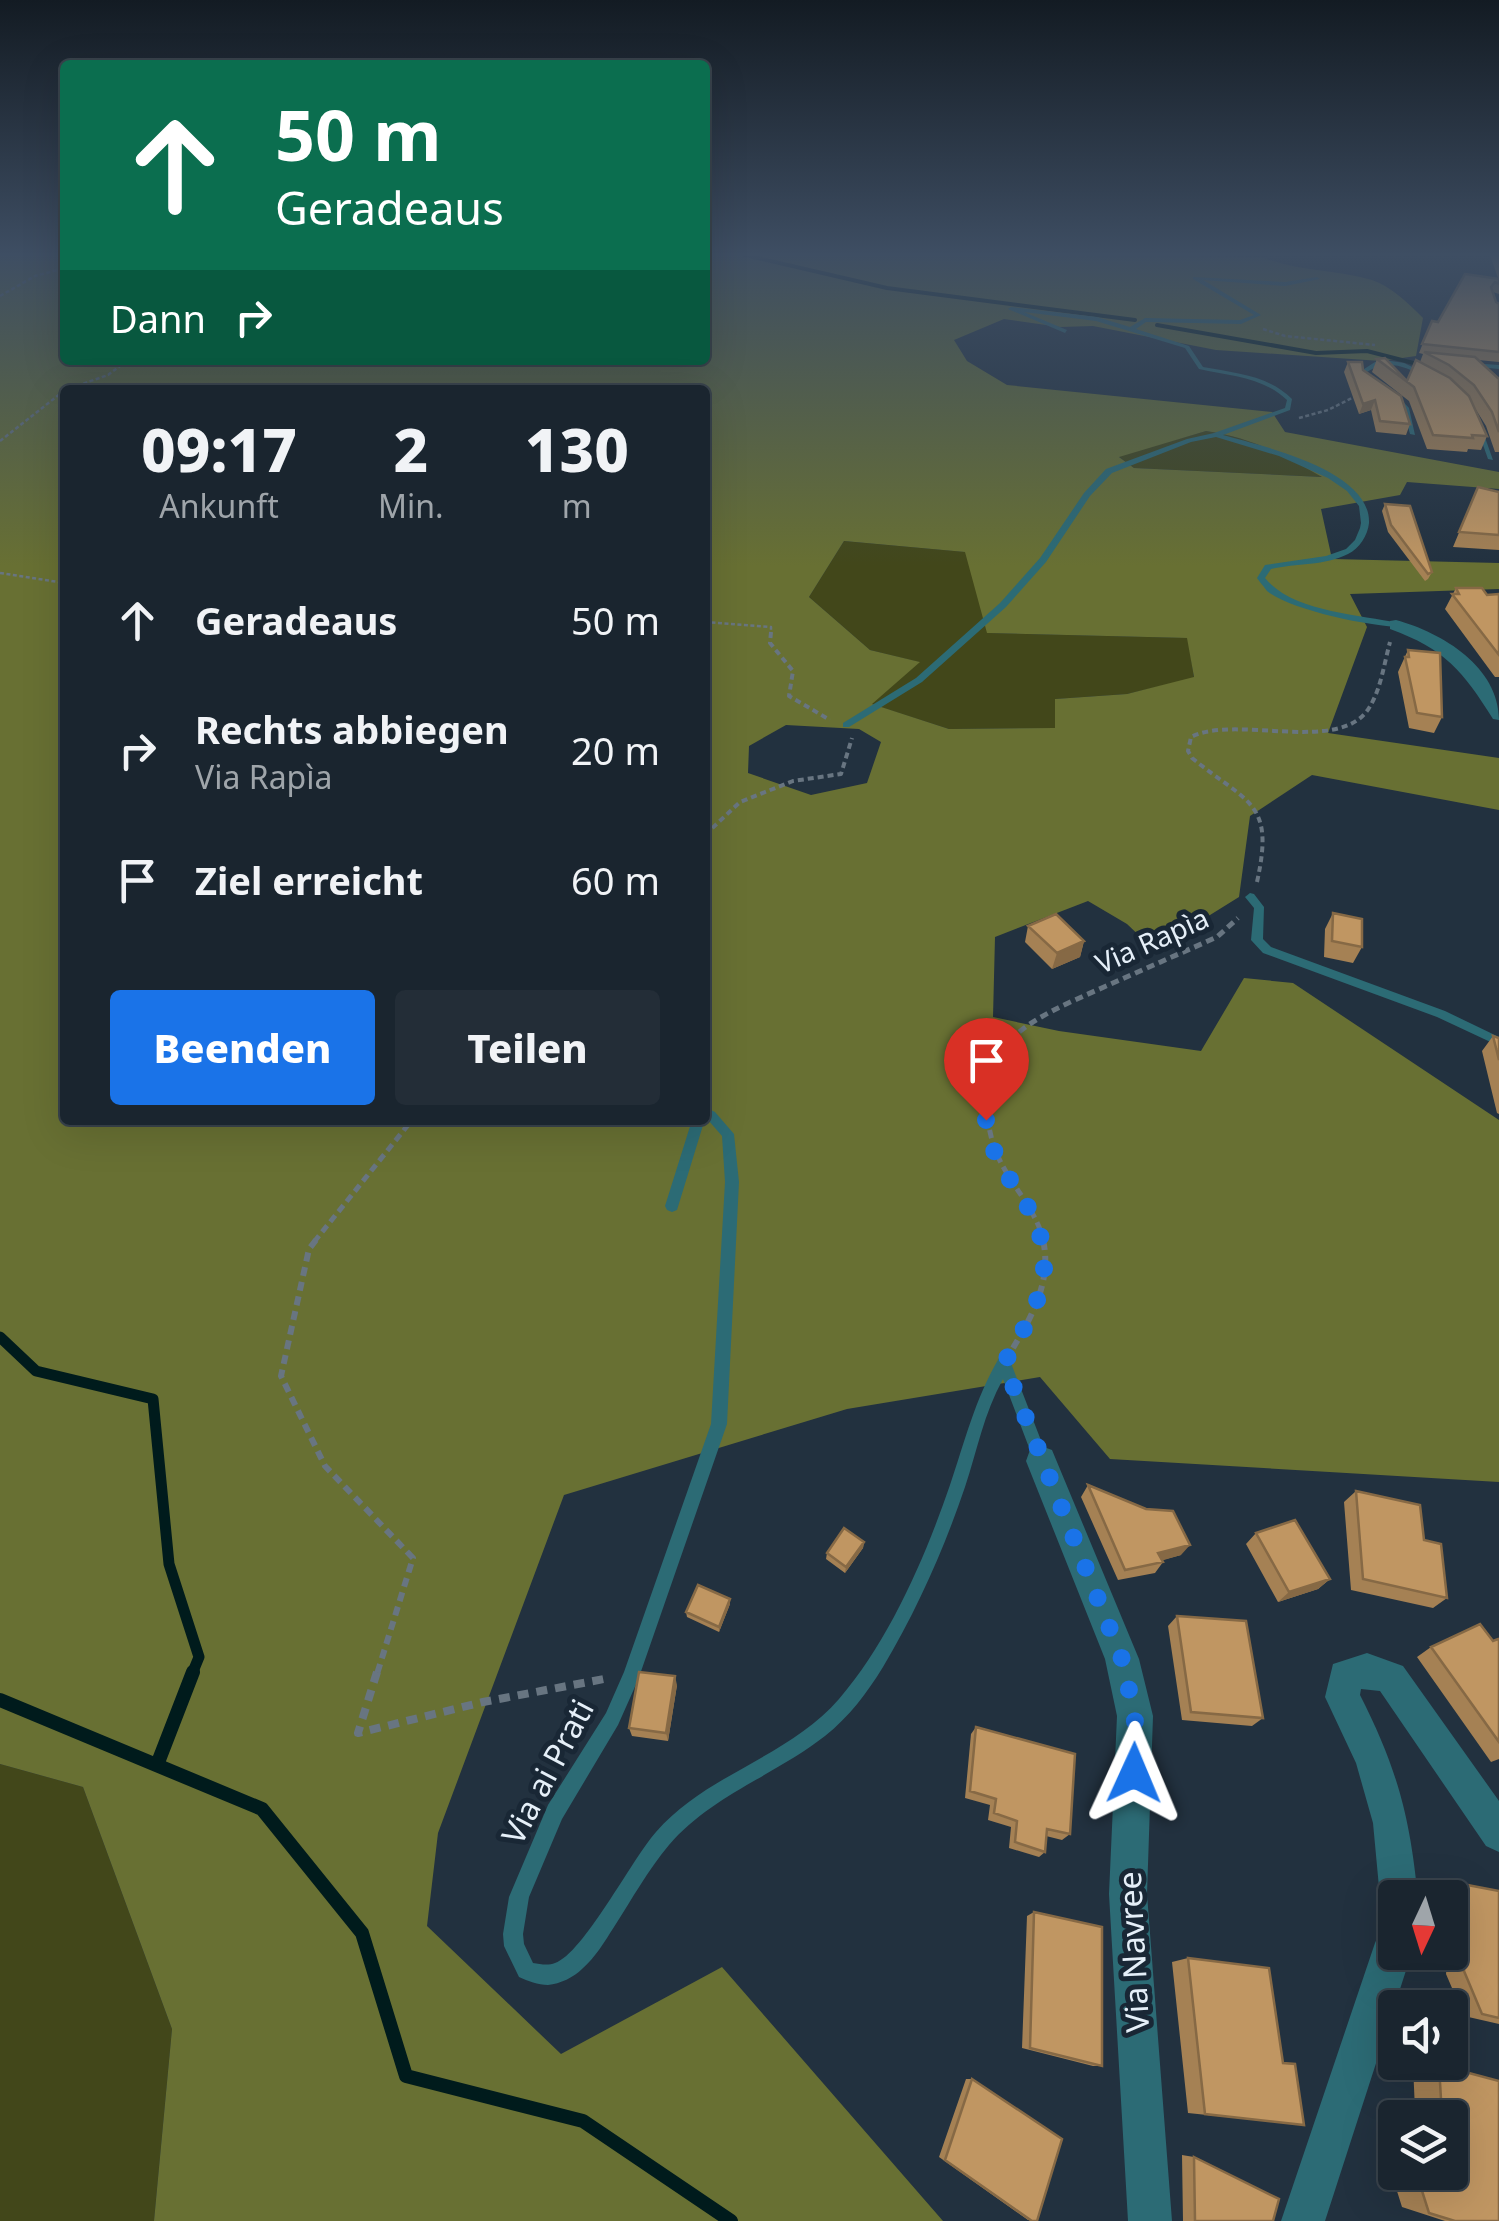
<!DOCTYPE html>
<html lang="de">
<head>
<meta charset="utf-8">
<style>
  body { margin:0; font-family:"Noto Sans",sans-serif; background:#232d37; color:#f1f3f6; height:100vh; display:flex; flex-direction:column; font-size:38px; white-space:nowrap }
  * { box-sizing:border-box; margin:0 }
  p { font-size:32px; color:#9fa5aa }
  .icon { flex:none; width:55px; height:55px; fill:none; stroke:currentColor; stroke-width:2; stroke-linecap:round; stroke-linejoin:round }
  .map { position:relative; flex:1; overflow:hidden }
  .panel { position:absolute; left:60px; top:385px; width:650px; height:740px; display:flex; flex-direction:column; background:#1a252f; border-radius:10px; box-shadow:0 10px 40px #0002,0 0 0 2px #38424b }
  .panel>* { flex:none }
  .guide { position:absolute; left:60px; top:60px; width:650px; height:305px; border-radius:10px; box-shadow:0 10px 40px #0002,0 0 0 2px #38424b; background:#0b6e4f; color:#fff; overflow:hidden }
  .needle { width:65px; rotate:184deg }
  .tools { position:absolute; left:1378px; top:1880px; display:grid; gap:20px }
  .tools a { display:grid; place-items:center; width:90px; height:90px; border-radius:10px; background:#1a252f; box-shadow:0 10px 40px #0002,0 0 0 2px #38424b; font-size:50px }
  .pin { position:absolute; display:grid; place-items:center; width:85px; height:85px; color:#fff; margin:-102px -42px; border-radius:50% 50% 50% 0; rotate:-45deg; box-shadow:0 0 10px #0007 }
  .pin .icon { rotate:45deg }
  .me { position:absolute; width:110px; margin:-55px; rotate:1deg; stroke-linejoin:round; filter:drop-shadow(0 0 8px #0008) }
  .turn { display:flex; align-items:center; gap:35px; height:210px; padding:0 50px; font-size:45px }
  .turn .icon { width:130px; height:130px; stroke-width:2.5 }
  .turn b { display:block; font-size:70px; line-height:85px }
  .then { display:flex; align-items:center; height:95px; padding:0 50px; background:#0003; gap:20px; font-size:38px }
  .eta { display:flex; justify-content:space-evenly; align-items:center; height:170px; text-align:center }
  .eta b { font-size:60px; font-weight:800; line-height:70px }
  .primary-button { display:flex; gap:20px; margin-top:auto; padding:20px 50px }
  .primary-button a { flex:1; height:115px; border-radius:10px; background:#1a73e8; color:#fff; font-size:40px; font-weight:800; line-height:115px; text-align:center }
  .primary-button a+a { background:#232d37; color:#f1f3f6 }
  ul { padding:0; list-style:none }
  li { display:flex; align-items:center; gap:30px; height:130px; padding:0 50px }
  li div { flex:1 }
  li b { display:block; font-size:38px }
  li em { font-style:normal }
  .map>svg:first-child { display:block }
</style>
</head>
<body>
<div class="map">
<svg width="1499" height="2221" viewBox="0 0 1499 2221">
  <rect width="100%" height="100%" fill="#22313f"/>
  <path fill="#42471a" d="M1206,431C1250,437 1286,456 1324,477L1134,468L1118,456Z
    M844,541L966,552L988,633L1188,638L1194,678L1127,694L1055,699L1056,728L949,729L871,704L919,662L870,650L809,597Z
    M0,1764L83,1787L172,2029L154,2221H0Z"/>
  <path fill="#687033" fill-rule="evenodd" d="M0,255H65V360H705V255L1262,257C1298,272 1335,269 1372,280C1392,287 1408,303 1423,318L1416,356L1381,361L1216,350L1093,326L1060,327L1004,319L954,340L967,361L1007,385L1272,412L1285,432L1499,472V489L1407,482L1400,495L1321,509L1332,559L1499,563V589L1350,594L1367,627L1328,733L1499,758V810L1312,775L1250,816L1239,897L1202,920L1147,943L1127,924L1088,901L995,937L993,1017L1059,1031L1201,1051L1244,978L1293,983L1499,1120V1482L1110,1459L1040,1377L847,1409L564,1495L438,1833L427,1926L561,2054L722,1967L943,2221H154L172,2029L83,1787L0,1764ZM65,390H705V1120H65ZM1206,431C1250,437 1284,455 1322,477L1134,468L1119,457ZM844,541L965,552L987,633L1187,638L1194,677L1127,694L1055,699V728L949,729L872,704L920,662L870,650L809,597ZM786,725L859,729L881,742L867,783L811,795L748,773L749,746Z"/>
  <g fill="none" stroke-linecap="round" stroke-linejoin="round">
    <path stroke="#001b1c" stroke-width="4" d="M745,255L887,288L1135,320
      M1157,325L1316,353L1367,351L1425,366"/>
    <path stroke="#001b1c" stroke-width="11" d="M0,1337L36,1371L153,1399L169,1564L199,1657L192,1674"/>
    <path stroke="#001b1c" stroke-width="14" d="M0,1700L262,1809L362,1933L406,2076L583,2121L731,2221
      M157,1765L193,1672"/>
    <path stroke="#687581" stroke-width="2.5" stroke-dasharray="4 2.5" stroke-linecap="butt" d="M0,296L35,276L65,268
      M1263,329L1285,336L1375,345
      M65,338V346
      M65,390L108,375L128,360
      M1299,418L1328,410L1358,395
      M0,441L65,390
      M0,573L65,583
      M705,622L771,627V634"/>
    <path stroke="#687581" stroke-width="4" stroke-dasharray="6 4" stroke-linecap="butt" d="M771,632L770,643L793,671L789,696L830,720
      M705,835L740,802L793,781L841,774L852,738
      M1257,882C1275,801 1248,804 1192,758L1188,751L1191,737C1235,714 1340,755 1369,708C1381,689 1384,664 1390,642"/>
    <path stroke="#687581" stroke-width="5" stroke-dasharray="8 5" stroke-linecap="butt" d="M314,1242L412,1120
      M1044,1242C1035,1204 1002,1178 992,1140C966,1043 1032,1019 1104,987C1142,970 1179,954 1217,937L1238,918"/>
    <path stroke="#687581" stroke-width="6" stroke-dasharray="9 6" stroke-linecap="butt" d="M316,1240L309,1249L281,1376L325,1466L413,1558L377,1674
      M1013,1348C1033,1315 1052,1279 1043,1240"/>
    <path stroke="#687581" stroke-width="8" stroke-dasharray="11 8" stroke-linecap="butt" d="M377,1672L358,1733L483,1702L604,1679"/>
    <path fill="#2c6b75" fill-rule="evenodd" d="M1193,277L1285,282L1317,277L1320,279L1285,286L1203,280L1261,315L1241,324L1146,322L1136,329L1189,346L1203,367C1235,373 1268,375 1292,399L1290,410L1223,435C1262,446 1371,470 1369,523C1368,535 1359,549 1348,554C1325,566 1296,563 1271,569L1265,578C1293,612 1358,614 1399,623V627C1369,626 1290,610 1267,591C1266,589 1258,580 1257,578L1265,565L1326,556L1346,549L1355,540L1360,528L1361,523L1359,506L1347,491L1328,478L1279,456L1216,437L1191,442L1112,473L1090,496L1046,562L1006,607L922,682L849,727H843V723L916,678L1000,603L1040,558L1084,493L1106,469L1187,439L1214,433L1285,408L1287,400C1263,377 1230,376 1199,369L1185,348L1096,321L1024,312L1067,330L1065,333L1008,309L1011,307L1097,317L1130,327L1145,318L1240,320L1254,315L1193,279Z
      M1385,360L1404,363L1427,374L1424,376C1404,366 1387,359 1367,372L1373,381L1368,382L1361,371L1375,362Z
      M1470,363L1499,365V369L1468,366Z
      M1390,392H1394L1409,408L1415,435L1410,434L1403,408L1390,394Z
      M1477,428L1482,429L1493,460L1488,459Z
      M1250,893L1254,894L1264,907L1263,939L1271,947L1445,1011L1499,1037V1046L1437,1017L1263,953L1251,940L1254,908L1245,897Z
      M711,1110L715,1112L734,1134L739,1182L727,1424L638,1680L618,1725L562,1819L529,1897L523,1934L524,1944L533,1963C540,1964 548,1966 555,1963C583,1954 632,1859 656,1832C706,1774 789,1757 839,1699C889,1641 925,1558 950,1485C965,1441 975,1399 999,1358L1004,1356L1009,1358L1049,1461L1046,1466L1041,1468L1036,1466L1003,1379C984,1413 977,1451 965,1487C944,1549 917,1610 883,1667C867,1693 849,1717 825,1736C775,1775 711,1796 669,1845C648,1870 632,1899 614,1927C605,1941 595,1958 582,1969C574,1977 560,1984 548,1985C538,1985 528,1981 519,1977L504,1946L503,1934L509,1897L548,1805L606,1713L624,1672L711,1424L725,1182L722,1136L709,1121L704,1122L677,1210L672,1212L667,1210L665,1206L692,1120H705V1112Z"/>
    <path fill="#2c6b75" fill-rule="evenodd" d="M1396,620C1443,633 1499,667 1499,720L1493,719C1463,671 1445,649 1390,629V621Z
      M1041,1446L1052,1450L1139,1659L1153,1716L1147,1894L1172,2221H1128L1109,1894L1117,1716L1105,1659L1026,1461L1030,1450Z
      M1367,1653L1403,1666L1499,1801V1852L1486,1846L1380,1691L1361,1689L1360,1695C1397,1768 1410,1816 1418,1898H1395V1916L1385,1912L1380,1898L1373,1823L1356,1763L1325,1697L1333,1664Z
      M1395,1923V1952H1412L1325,2221H1281L1375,1943L1381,1929Z"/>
  </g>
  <path fill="#a58154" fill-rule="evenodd" d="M1490,255H1499V294L1493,292L1496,302L1499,304V362L1478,360L1499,379V452H1495L1486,426L1473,405L1487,436L1481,450L1468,449L1467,452L1427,449L1409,401L1372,372L1377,359L1407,381L1420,362L1423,354L1419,353L1432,321L1438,322L1498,278Z
    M1348,362L1363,370L1410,424L1406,435L1376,432L1371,410L1359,414L1344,372Z
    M1478,487L1499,492V550L1453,547Z
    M1385,504L1432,572L1428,579L1425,581L1388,532L1382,511Z
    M1456,588L1487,595L1499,594V677H1495L1445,609Z
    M1408,650L1442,717L1434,733L1409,728L1398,672Z
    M1333,913L1362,947L1353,963L1324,957L1325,929Z
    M1028,926L1084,941L1080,957L1052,969L1025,942Z
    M1493,1036L1499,1038V1114L1497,1113L1482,1051Z
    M1088,1485L1181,1555L1162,1560L1163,1562L1155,1573L1118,1580L1081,1497Z
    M1356,1491L1424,1540L1447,1598L1433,1608L1351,1590L1344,1502Z
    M1256,1533L1330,1579L1318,1589L1278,1602L1246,1544Z
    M864,1542L863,1548L845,1573L826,1559L827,1553Z
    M730,1599V1604L719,1632L687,1617L686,1612Z
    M1177,1616L1263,1718L1252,1726L1182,1720L1168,1626Z
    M1499,1641V1759L1491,1762L1417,1657L1431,1647Z
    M677,1685L668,1741L632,1736L629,1728Z
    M976,1727L1070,1834L1062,1840L1046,1836L1045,1852L1039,1857L1009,1848L1011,1827L988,1820L990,1805L965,1798L971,1734Z
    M1457,1883L1499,1891V2024L1464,2016L1446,1974L1448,1952H1450V1898H1442L1440,1888Z
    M1034,1912L1102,2066H1093L1022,2048L1027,1916Z
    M1188,1958L1283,2063L1304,2125L1188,2113L1172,1962Z
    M1413,2065H1439L1499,2221H1445L1402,2207L1386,2156L1392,2108L1415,2110ZM1395,2118H1450V2172H1395Z
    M966,2079H972L1037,2221L1028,2220L939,2157Z
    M1182,2155L1194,2157L1273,2221H1183Z"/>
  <path fill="#866945" d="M1375,400L1371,410L1359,414L1363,404Z
    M1084,941L1080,957L1052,969L1057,953Z
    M864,1542L863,1548L845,1573L846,1567Z
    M1190,1545L1181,1555L1150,1564L1158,1553Z
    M1330,1579L1318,1589L1278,1602L1289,1592Z
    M730,1599V1604L719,1632V1627Z
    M675,1676L677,1685L668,1741L666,1733Z"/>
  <path fill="#c09662" stroke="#866945" stroke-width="2.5" d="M1465,274L1499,279V284L1495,282L1491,287L1496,302L1499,304V352L1422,344L1432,321L1438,322Z
    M1424,352L1475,357L1499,379V432L1492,412L1474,385L1449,365Z
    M1385,358L1407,381L1416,360L1450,378L1469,396L1487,436L1472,435L1473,438L1433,435L1414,387L1377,359Z
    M1348,362H1362L1363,370L1401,396L1410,424L1380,421L1375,400L1363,404Z
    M1478,487L1499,492V535L1459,532Z
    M1385,504L1410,506L1432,572L1428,574L1391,525Z
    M1456,588H1482L1487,595L1499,594V655L1452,594H1459Z
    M1408,650L1440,653L1442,717L1417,713L1405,657H1409Z
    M1333,913L1362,919V947L1332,941Z
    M1056,914L1084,941L1057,953L1028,926Z
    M1493,1036L1499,1038V1060Z
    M1088,1485L1146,1509L1173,1511L1190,1545L1158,1553L1163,1562L1125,1570Z
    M1356,1491L1420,1505L1424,1540L1441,1544L1447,1598L1363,1579Z
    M1295,1520L1330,1579L1289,1592L1256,1533Z
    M844,1528L864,1542L846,1567L827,1553Z
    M698,1585L730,1599L719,1627L686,1612Z
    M1177,1616L1246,1621L1263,1718L1191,1712Z
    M1480,1624L1493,1641L1498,1639L1499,1641V1742L1431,1647Z
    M639,1672L675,1676L666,1733L629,1728Z
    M976,1727L1075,1754L1070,1834L1047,1829L1045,1852L1015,1842L1017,1821L994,1813L996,1799L970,1791Z
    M1457,1883L1499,1891V2018L1482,2014L1464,1971L1467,1931Z
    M1034,1912L1102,1927V2066L1030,2048Z
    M1188,1958L1269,1968L1283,2063L1295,2064L1304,2125L1205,2114Z
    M1439,2065L1499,2081V2221H1455L1429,2213L1416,2172H1450V2118H1417L1418,2110L1442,2116Z
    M972,2079L1062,2139L1037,2221H1032L945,2160Z
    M1194,2157L1279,2199L1273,2221H1195Z"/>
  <linearGradient id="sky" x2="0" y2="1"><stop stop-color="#131b23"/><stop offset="0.45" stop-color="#3e4e63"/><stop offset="1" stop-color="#3e4e63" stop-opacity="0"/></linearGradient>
  <rect width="1499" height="566" fill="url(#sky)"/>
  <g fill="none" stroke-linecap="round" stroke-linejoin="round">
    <path stroke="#1a73e8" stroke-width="18" stroke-dasharray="0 32.4" d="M986,1120C989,1147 1002,1169 1018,1191C1064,1259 1043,1299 1004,1363L1122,1659L1135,1716L1134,1773"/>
  </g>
  <g text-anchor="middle" stroke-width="10" stroke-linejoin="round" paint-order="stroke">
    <g font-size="28" fill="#e5eff8" stroke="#192735">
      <text transform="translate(1152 941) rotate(-24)" y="10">Via Rapìa</text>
    </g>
    <g font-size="32" fill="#e5eff8" stroke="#192735">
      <text transform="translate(548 1772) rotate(-62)" y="11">Via ai Prati</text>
      <text transform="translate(1134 1952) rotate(-93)" y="11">Via Navree</text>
    </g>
  </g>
</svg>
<div class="tools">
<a><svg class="needle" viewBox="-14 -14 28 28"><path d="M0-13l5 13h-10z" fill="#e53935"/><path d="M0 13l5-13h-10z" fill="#9fa5aa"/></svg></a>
<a><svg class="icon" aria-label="sound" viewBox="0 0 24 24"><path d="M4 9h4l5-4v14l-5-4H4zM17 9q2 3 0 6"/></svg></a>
<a><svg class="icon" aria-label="layers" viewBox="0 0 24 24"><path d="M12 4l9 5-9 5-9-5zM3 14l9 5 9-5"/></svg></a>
</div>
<div class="pin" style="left:986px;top:1120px;background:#d93025"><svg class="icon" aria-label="arrive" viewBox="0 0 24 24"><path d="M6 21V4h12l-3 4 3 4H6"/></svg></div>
<svg class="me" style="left:1134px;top:1773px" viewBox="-20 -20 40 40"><path d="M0-17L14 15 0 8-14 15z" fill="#1a73e8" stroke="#fff" stroke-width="4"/></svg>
<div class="guide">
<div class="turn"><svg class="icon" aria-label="ahead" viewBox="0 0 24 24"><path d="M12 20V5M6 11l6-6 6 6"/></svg><div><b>50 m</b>Geradeaus</div></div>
<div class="then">Dann<svg class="icon" aria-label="right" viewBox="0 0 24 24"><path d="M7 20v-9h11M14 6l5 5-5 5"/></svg></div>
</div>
<section class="panel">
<div class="eta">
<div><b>09:17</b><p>Ankunft</p></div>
<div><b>2</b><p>Min.</p></div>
<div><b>130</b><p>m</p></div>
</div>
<ul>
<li><svg class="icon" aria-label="ahead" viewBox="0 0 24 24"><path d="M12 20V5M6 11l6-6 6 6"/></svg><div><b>Geradeaus</b></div><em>50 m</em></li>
<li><svg class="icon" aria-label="right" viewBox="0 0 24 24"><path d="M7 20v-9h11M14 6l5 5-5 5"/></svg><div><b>Rechts abbiegen</b><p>Via Rapìa</p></div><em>20 m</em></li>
<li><svg class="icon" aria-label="arrive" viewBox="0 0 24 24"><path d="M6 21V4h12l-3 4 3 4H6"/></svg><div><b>Ziel erreicht</b></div><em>60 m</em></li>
</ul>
<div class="primary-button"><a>Beenden</a><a>Teilen</a></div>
</section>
</div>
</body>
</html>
